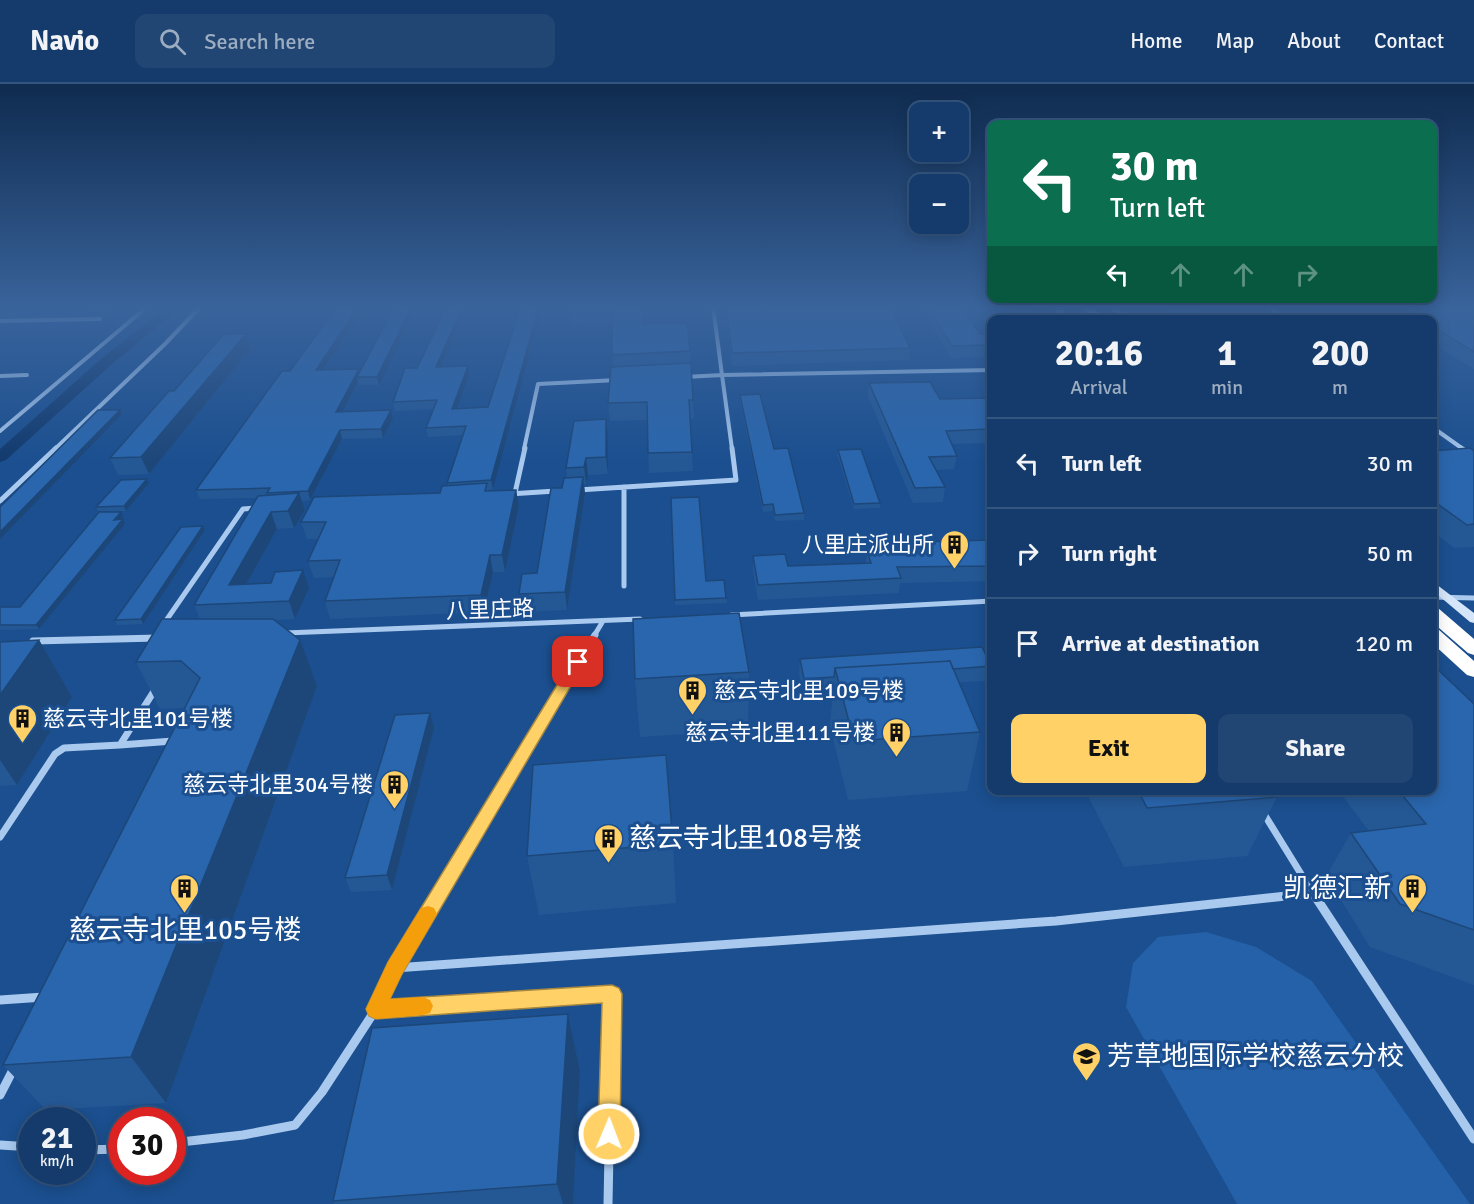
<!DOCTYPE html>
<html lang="en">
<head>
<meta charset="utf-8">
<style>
  body { margin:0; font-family:Signika,"Noto Sans SC",sans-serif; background:#214673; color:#f1f3f6; height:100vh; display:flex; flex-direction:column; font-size:22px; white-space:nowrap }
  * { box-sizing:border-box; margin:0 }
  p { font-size:20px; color:#9dadc1 }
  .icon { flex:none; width:33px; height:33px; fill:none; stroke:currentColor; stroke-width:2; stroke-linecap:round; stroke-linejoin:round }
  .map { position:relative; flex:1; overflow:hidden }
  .drawer { position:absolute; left:987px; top:231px; width:450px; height:480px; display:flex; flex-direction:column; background:#143b6b; border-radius:12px; box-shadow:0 3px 15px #0003,0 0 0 2px #33557e }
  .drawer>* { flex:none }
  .guide { position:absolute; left:987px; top:36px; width:450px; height:183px; border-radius:12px; box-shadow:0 3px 15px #0003,0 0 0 2px #33557e; background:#0b6e4f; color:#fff; overflow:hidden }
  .controls { position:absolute; left:909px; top:18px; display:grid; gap:12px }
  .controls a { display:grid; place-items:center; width:60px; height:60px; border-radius:12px; background:#143b6b; box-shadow:0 3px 15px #0003,0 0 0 2px #33557e; font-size:30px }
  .speed { position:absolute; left:18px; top:1023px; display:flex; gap:12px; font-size:30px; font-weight:700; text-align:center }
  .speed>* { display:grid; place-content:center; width:78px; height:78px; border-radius:50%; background:#143b6b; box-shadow:0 3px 15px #0003,0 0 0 2px #33557e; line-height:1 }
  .speed small { font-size:15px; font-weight:400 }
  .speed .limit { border:9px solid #d22; background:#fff; color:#111 }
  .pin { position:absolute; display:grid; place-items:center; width:51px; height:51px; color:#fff; margin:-26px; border-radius:12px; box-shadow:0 3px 9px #0006 }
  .me { position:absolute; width:66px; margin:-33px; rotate:1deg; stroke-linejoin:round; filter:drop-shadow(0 0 4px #0008) }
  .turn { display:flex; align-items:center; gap:21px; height:126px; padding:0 24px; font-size:27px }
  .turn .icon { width:78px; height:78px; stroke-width:2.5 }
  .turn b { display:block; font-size:42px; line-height:51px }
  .lanes { display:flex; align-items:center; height:57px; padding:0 24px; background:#0003; justify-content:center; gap:30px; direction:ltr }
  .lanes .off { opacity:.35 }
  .eta { display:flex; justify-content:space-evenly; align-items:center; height:102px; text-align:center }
  .eta b { font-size:36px; font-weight:700; line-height:42px }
  .button { display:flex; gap:12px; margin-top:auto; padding:12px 24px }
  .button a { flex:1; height:69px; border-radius:12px; background:#ffd166; color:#111; font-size:24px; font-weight:700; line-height:69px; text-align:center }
  .button a+a { background:#214673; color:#f1f3f6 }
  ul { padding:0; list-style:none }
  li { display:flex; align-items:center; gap:18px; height:90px; padding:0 24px; border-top:2px solid #33557e }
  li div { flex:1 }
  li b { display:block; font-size:22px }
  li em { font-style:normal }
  header { display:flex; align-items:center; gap:36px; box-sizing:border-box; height:84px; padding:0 30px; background:#143b6b; border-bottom:2px solid #33557e }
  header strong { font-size:28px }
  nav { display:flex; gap:33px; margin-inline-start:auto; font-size:21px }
  .search { width:420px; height:54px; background:#214673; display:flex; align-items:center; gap:15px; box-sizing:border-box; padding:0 21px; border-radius:12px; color:#9dadc1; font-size:22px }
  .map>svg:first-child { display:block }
</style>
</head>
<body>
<header>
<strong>Navio</strong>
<div class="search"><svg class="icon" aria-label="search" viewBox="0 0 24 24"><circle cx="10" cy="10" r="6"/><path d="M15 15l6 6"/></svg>Search here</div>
<nav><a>Home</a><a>Map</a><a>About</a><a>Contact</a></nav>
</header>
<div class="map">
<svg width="1474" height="1120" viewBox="0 0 1474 1120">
  <rect width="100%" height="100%" fill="#1b4f8f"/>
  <path fill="#2461a8" d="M1206,848L1256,863L1312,897L1470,1120H1237L1126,923L1133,879L1158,853Z"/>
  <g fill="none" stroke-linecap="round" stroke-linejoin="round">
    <path fill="#123a6d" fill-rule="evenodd" d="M169,222H182L112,280L6,376L0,378V365L102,274Z"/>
    <path stroke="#a9c9ee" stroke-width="4" d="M713,222L722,291L992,286
      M1268,222L1286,236
      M0,237L100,235
      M0,292L27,291
      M685,293L722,291L732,365
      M1432,343L1463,365
      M0,347L148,222
      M55,365L165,260L201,222
      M524,365L538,300L617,296"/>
    <path stroke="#a9c9ee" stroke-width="5" d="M1461,364L1474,373
      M624,403V502
      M578,406L736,396L732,364
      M515,409L525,364
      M509,410L556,407
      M0,417L56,364
      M1432,513L1474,514
      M731,531L992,517
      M163,541L243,425L257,424
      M285,549L640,535
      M594,552L603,537"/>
    <path stroke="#a9c9ee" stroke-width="7" d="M33,557L158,554
      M120,661L173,657L175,659
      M1264,730L1306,798
      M0,753L55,670L64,664L120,661L156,604
      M446,798L595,551"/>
    <path stroke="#a9c9ee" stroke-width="9" d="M447,797L395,884L1056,837L1313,809L1474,1055
      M1305,797L1313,809
      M395,884L376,925L612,910L608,1120
      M0,916L44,913
      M0,1011L15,982
      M172,1059L243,1051L295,1041L322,1008L376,925
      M0,1061L32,1063
      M82,1066L122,1065"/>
    <path fill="#d6e6fa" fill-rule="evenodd" d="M1052,222H1059L1072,236H1064Z
      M1108,222H1115L1130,236H1122Z
      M1432,497L1474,529V539L1470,538L1432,506Z"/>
    <path fill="#fff" fill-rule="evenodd" d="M1081,222H1092L1106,236H1094Z
      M1432,523L1438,524L1474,555V571L1468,569L1432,538Z
      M1432,544L1438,545L1474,577V593L1467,591L1432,559Z"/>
  </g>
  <path fill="#245895" d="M125,222L115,229H87L86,225Z
    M337,222H366L324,286L359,285L360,289L395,222L379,301H359L358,298L343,328L393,335L383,354L342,355L310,416L302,417L305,426L294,444L277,445L247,500L309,504L295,535L274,536L317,602L166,1019L46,1026L3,981L185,624L160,625L136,578L200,535L194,521L257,414L200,415L196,406L290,287Z
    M571,222H644V240L690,267L694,335H690L693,387L649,389L647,336L610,337L608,319L613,283L612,271V239L573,240Z
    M724,222H890L910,264L909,276L732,282Z
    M919,222H961L980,250H992V283L989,282L983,273L951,274Z
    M1000,222H1026L1039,236H1012Z
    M1147,222H1270L1268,227L1205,231L1211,236H1162Z
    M1274,222H1474V285L1432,259V236H1327L1315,226L1281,227Z
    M246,250L251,264L149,390L118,391L110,374L174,307Z
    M441,283L469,291L457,324L488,323L493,405L488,406V407L516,406L519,422L505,488H493L484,528L330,535L325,517L334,493L314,494L308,477L318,455H307L301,438L440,409L448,401L447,399L463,351L428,353L426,344L434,325L395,327L393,318L417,284Z
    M869,299L940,315L992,314V366L988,359L952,360L957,372L954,385L936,386L945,403L943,418L913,419L868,312Z
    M740,311L774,365L804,429V436L775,437L773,427L763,428L740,317Z
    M608,351V390L588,391L586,400H584L585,410L567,526L522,528L519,510L537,489L562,404L567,394L566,384Z
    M838,366L880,419V424L854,425L837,370Z
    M1432,367H1474V463L1454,464L1432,447Z
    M147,395L149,399L126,427H98L96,423Z
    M671,414L706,497L726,514L727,519L675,521Z
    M123,432L120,436L125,440L39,545L0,546V523H20Z
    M203,442L205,446L143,540L117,541L115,536Z
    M992,456V497L900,499L899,509L758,516L753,487V472L788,482L866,479L867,467L916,465L917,458Z
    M39,556L72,613L17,701L0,702V558Z
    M800,575L991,582L988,597L959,598L980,648L967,707L848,716L830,642L833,607L803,609L799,589Z
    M749,588L748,646L640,653L635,595Z
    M1474,620V901L1370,863L1326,792L1351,749L1369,747L1338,706H1432Z
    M434,644L392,806L351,808L345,794Z
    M1085,706H1273L1277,713L1247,772L1124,783Z
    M673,760L676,819L539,831L527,772Z
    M568,930L580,987L573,1120H334L333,1117Z"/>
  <path fill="#1d4779" d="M119,222H125L115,229L114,225Z
    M359,222H366L318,294L316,286Z
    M412,222H417L379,301L377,293Z
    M463,222H467L437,291L436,283Z
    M539,222H542L493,405L491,396Z
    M246,250L251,264L149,390L141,373Z
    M468,282L469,291L454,333L452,325Z
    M359,285L361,293H357L358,298L338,337L336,328Z
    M120,326L122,330L0,455V448Z
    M391,326L393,335L383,354L381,345Z
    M606,335L608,351V390L606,373Z
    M340,346L342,355L310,416L308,407Z
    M586,374L588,391L586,400L584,383Z
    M583,393L585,410L567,526L565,508Z
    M147,395L149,399L126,427L124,422Z
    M516,406L519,422L505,488L502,471Z
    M299,409L305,426L294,444L288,427Z
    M121,428L123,432L116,440L114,436Z
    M271,428L277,445L236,519L229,501Z
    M123,435L125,440L39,545L36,541Z
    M203,442L205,446L143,540L141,535Z
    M490,471L493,488L484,528L481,511Z
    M303,486L309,504L295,535L289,517Z
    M39,556L72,613L17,701L0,676V611Z
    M300,556L317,602L166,1019L131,973Z
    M430,629L434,644L392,806L387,791Z
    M568,930L580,987L573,1120H563L557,1100Z"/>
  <path fill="#2a66ad" stroke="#1d4779" stroke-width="1.5" d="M91,222H119L114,225H86Z
    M337,222H359L316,286L359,285L336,328L391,326L381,345L340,346L308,407L267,409L270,404L196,406L282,287H290Z
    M395,222H412L377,293H357Z
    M447,222H463L436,283L468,282L452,325L488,323L521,222H539L491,396L447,399L466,342L426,344L437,316L393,318L405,284H417Z
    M612,222H643V240L687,239L690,267L612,271Z
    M726,222H890L910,264L732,269Z
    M927,222H961L980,250H992V270L985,261L952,262Z
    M1004,222H1026L1039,236H1016Z
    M1164,222H1194L1211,236H1180Z
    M1330,222H1474V268L1432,242V236H1421L1405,226L1338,227Z
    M224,250H246L141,373L110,374L169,307H174Z
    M691,279L693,316H689L692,368L648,369L647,318L608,319L611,283Z
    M930,298L940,315L992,314V348L990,345L946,347L957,372L929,373L945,403L915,404L869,299Z
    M760,310L774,365L788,364L804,429L775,431L773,420L763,421L740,311Z
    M98,326H120L0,448V423Z
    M606,335V373L586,374L584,383L566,384L574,337Z
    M1470,364L1474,367V440L1467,441L1432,416V367Z
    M861,365L880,419L854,420L838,366Z
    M583,393L565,508L519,510L522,490L537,489L551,404H562L564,394Z
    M147,395L124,422L96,423L121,396Z
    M487,399L485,407L516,406L502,471H490L481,511L325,517L340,476L308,477L326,438H301L314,413L440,409L442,402Z
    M299,409L288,427L271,428L229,501L271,499L275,488L303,486L289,517L194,521L258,412Z
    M699,413L706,497L724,496L726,514L675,516L671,414Z
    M99,428H121L114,436L123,435L36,541H0V523H20Z
    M203,442L141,535L115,536L181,443Z
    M992,456V482L897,483L901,494L758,501L753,472L785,470L788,482L871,479L867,467L919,465L917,458Z
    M739,529L749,588L635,595L633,535Z
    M162,535H273L300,556L131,973L3,981L200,594L181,577L136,578Z
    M39,556L0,611V558Z
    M982,563L991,582L953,585L950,577L835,584L834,593L804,595L800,575Z
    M950,577L980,648L854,657L835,584Z
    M1432,580L1474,620V846L1400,820L1351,749L1426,740L1398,706H1432Z
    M430,629L387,791L345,794L395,631Z
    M666,671L673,760L527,772L533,681Z
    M1138,706H1273L1277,713L1147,724Z
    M568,930L557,1100L333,1117L372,944Z"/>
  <linearGradient id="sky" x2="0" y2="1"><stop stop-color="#0f2b4f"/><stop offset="0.59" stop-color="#39639b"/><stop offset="1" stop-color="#39639b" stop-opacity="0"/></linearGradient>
  <rect width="1474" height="379" fill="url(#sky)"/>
  <path fill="#ffd166" stroke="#a68842" stroke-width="1.5" d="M578,573L585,578L402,890L390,915L612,901L619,904L622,910L620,1050L617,1058L609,1061L601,1058L598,1050L602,919L376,935L369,932L366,925L388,878L571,578Z"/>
  <path fill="#f59e0b" d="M428,822L434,824L437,830L402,890L390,915L423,913L430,916L433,922L430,929L423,931L376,935L369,932L366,925L388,878L421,824Z"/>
  <defs>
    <symbol id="building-pin" viewBox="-11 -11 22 30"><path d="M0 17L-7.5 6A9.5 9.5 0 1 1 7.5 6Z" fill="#ffd166" stroke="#1b4f8f"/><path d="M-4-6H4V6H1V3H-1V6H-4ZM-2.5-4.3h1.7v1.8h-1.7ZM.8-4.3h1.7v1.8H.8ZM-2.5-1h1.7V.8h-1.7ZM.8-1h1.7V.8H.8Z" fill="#111"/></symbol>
    <symbol id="school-pin" viewBox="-11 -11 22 30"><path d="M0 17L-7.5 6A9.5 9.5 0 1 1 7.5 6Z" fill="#ffd166" stroke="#1b4f8f"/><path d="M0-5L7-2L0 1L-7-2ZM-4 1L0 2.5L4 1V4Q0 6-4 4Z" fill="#111"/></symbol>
  </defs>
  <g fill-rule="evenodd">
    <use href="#building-pin" x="938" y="444" width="33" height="45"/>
    <use href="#building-pin" x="676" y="590" width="33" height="45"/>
    <use href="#building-pin" x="6" y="618" width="33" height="45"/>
    <use href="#building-pin" x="880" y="632" width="33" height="45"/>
    <use href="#building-pin" x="378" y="684" width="33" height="45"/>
    <use href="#building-pin" x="592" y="738" width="33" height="45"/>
    <use href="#building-pin" x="168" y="788" width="33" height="45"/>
    <use href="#building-pin" x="1396" y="788" width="33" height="45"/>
    <use href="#school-pin" x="1070" y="956" width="33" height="45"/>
  </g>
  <g text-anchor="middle" stroke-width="6" stroke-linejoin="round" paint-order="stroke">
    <g font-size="22" fill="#fff" stroke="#1b4f8f" text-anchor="end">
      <text x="934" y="468">八里庄派出所</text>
      <text x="714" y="614" text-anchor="start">慈云寺北里109号楼</text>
      <text x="43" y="642" text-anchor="start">慈云寺北里101号楼</text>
      <text x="875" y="656">慈云寺北里111号楼</text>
      <text x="373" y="708">慈云寺北里304号楼</text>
    </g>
    <g font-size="22" fill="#fff" stroke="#1b4f8f">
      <text transform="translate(490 525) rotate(-2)" y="8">八里庄路</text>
    </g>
    <g font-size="27" fill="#fff" stroke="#1b4f8f" text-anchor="start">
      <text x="629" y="763">慈云寺北里108号楼</text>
      <text x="1391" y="813" text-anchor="end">凯德汇新</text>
      <text x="185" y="855" text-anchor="middle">慈云寺北里105号楼</text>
      <text x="1107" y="981">芳草地国际学校慈云分校</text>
    </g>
  </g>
</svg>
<div class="controls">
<a>+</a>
<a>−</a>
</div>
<div class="speed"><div>21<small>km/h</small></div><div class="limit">30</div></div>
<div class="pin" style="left:578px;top:578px;background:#d93025"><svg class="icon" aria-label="arrive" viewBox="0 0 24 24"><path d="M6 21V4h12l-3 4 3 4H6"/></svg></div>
<svg class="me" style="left:609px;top:1050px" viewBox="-20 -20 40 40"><circle r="17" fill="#ffd166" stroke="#fff" stroke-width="3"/><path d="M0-11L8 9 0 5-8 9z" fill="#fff"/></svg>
<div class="guide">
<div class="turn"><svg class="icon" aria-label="left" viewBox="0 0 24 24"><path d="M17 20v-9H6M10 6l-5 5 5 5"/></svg><div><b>30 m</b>Turn left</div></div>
<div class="lanes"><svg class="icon" aria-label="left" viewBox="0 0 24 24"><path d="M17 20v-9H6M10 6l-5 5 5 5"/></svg><svg class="icon off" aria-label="ahead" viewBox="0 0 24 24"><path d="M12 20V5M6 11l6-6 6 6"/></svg><svg class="icon off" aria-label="ahead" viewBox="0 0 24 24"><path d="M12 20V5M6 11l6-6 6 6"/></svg><svg class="icon off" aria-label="right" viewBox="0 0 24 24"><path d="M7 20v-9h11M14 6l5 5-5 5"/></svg></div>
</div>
<section class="drawer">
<div class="eta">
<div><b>20:16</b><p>Arrival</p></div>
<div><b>1</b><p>min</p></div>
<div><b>200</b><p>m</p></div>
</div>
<ul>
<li><svg class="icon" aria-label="left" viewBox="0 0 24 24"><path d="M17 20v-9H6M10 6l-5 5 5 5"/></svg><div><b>Turn left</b></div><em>30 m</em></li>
<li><svg class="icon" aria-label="right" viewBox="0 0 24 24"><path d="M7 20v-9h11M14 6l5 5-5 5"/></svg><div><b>Turn right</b></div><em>50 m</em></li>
<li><svg class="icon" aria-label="arrive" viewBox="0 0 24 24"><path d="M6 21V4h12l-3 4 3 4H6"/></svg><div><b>Arrive at destination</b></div><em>120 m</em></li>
</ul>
<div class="button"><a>Exit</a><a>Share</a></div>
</section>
</div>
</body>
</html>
